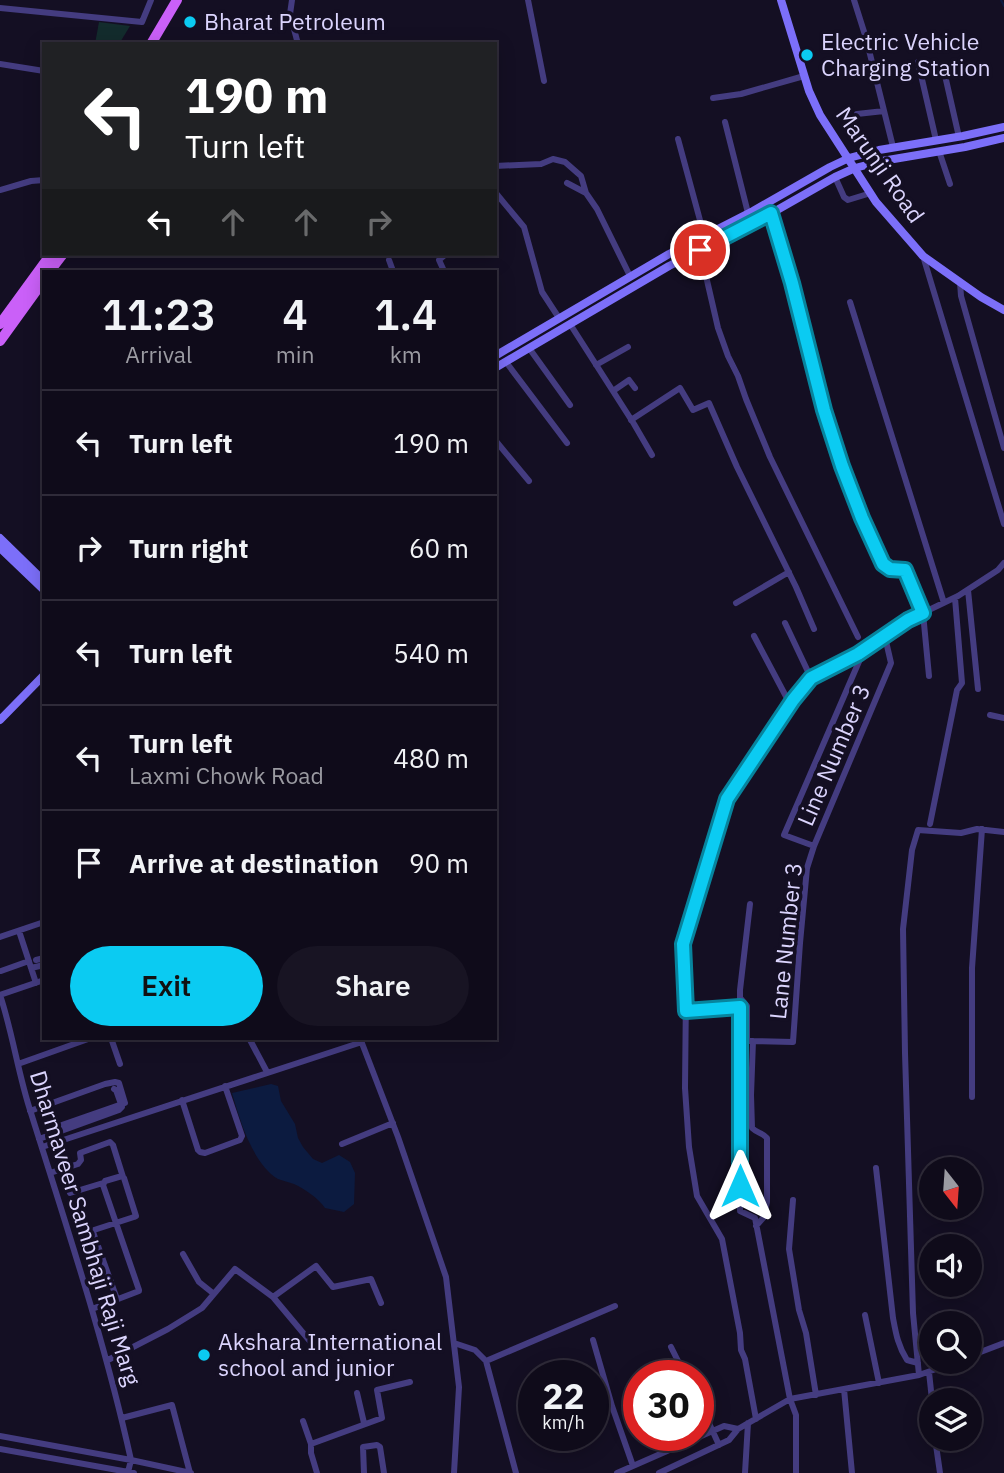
<!DOCTYPE html>
<html lang="en">
<head>
<meta charset="utf-8">
<style>
  body { margin:0; font-family:"IBM Plex Sans",sans-serif; background:#181423; color:#f1f3f6; height:100vh; display:flex; flex-direction:column; font-size:26px; white-space:nowrap }
  * { box-sizing:border-box; margin:0 }
  p { font-size:23px; color:#9b9ba2 }
  .icon { flex:none; width:38px; height:38px; fill:none; stroke:currentColor; stroke-width:2; stroke-linecap:round; stroke-linejoin:round }
  .map { position:relative; flex:1; overflow:hidden }
  .details { position:absolute; left:42px; top:270px; width:455px; height:770px; display:flex; flex-direction:column; background:#0f0b1a; border-radius:0px; box-shadow:0 4px 18px #0003,0 0 0 2px #2f2b39 }
  .details>* { flex:none }
  .guide { position:absolute; left:42px; top:42px; width:455px; height:214px; border-radius:0px; box-shadow:0 4px 18px #0003,0 0 0 2px #2f2b39; background:#202124; color:#fff; overflow:hidden }
  .needle { width:46px; rotate:163deg }
  .buttons { position:absolute; left:919px; top:1157px; display:grid; gap:14px }
  .buttons a { display:grid; place-items:center; width:63px; height:63px; border-radius:50%; background:#0f0b1a; box-shadow:0 4px 18px #0003,0 0 0 2px #2f2b39; font-size:35px }
  .speed { position:absolute; left:518px; top:1360px; display:flex; gap:14px; font-size:35px; font-weight:700; text-align:center }
  .speed>* { display:grid; place-content:center; width:91px; height:91px; border-radius:50%; background:#0f0b1a; box-shadow:0 4px 18px #0003,0 0 0 2px #2f2b39; line-height:1 }
  .speed small { font-size:18px; font-weight:400 }
  .speed .limit { border:10px solid #d22; background:#fff; color:#111 }
  .pin { position:absolute; display:grid; place-items:center; width:60px; height:60px; color:#fff; margin:-30px; border:4px solid #fff; border-radius:50%; box-shadow:0 2px 7px #0007 }
  .me { position:absolute; width:77px; margin:-38px; rotate:0deg; stroke-linejoin:round; filter:drop-shadow(0 0 5px #0008) }
  .turn { display:flex; align-items:center; gap:24px; height:147px; padding:0 28px; font-size:32px }
  .turn .icon { width:91px; height:91px; stroke-width:2.5 }
  .turn b { display:block; font-size:49px; line-height:60px }
  .lanes { display:flex; align-items:center; height:66px; padding:0 28px; background:#0003; justify-content:center; gap:35px; direction:ltr }
  .lanes .off { opacity:.35 }
  .eta { display:flex; justify-content:space-evenly; align-items:center; height:119px; text-align:center }
  .eta b { font-size:42px; font-weight:600; line-height:49px }
  .primary-button { display:flex; gap:14px; margin-top:auto; padding:14px 28px }
  .primary-button a { flex:1; height:80px; border-radius:42px; background:#0bcbf2; color:#111; font-size:28px; font-weight:600; line-height:80px; text-align:center }
  .primary-button a+a { background:#181423; color:#f1f3f6 }
  ul { padding:0; list-style:none }
  li { display:flex; align-items:center; gap:21px; height:105px; padding:0 28px; border-top:2px solid #2f2b39 }
  li div { flex:1 }
  li b { display:block; font-size:26px }
  li em { font-style:normal }
  .map>svg:first-child { display:block }
</style>
</head>
<body>
<div class="map">
<svg width="1004" height="1473" viewBox="0 0 1004 1473">
  <rect width="100%" height="100%" fill="#140f23"/>
  <path fill="#132c2d" d="M99,22L130,26L119,44H95Z"/>
  <path fill="#0c1b40" d="M271,1084L278,1086L281,1101L295,1124L298,1138L303,1147L313,1159L322,1163L339,1155L350,1162L355,1173L354,1204L344,1212L325,1208C318,1198 305,1189 294,1184C289,1182 283,1181 278,1179C252,1163 240,1120 232,1093Z"/>
  <g fill="none" stroke-linecap="round" stroke-linejoin="round">
    <path stroke="#0c1b40" stroke-width="2" d="M1001,0L1004,6"/>
    <path stroke="#443c80" stroke-width="6" d="M292,0L290,14L298,44
      M528,0L544,81
      M854,0L866,38L893,147
      M0,8L142,22L151,0
      M918,62L936,140
      M0,64L44,71
      M944,71L959,137
      M713,98L741,94L804,76
      M857,114L884,111
      M725,122L748,213
      M678,139L704,235
      M939,151L950,184
      M495,166L541,164L553,159L565,162L581,176L586,193
      M835,177L844,197L848,200L871,193
      M567,183L586,193L597,209L630,276
      M0,190L31,181L44,180
      M495,192L524,227L542,292L559,318
      M771,213L792,283L824,410L842,466L862,518L883,564L890,569L905,570L907,573L923,613L929,676
      M700,250L718,328L728,356L738,376L746,399L770,457L858,637
      M923,256L1004,524
      M389,260L393,271
      M444,271L439,260L446,254
      M960,282L961,296L1004,448
      M850,302L944,603
      M570,324L634,424L652,455
      M529,348L570,405
      M506,362L567,443
      M596,365L628,347
      M613,391L629,380L635,388
      M631,420L680,388L693,410L709,403L737,467L796,587L814,629
      M495,440L529,481
      M968,590L978,689
      M736,603L789,572
      M785,623L811,678
      M754,636L790,704
      M990,715L1004,718
      M930,824L957,690L962,683L955,598
      M814,846L784,835L864,650
      M750,904L740,990V1211L755,1218L790,1399L796,1415V1473
      M19,931L36,983
      M0,937L44,922
      M36,960L44,958
      M31,968L44,965
      M1,971L29,961
      M0,995C13,1034 18,1074 31,1113C67,1228 105,1342 131,1460L128,1472
      M0,995L44,980
      M741,999L747,1006V1041H753
      M686,1011L740,1007
      M111,1038L120,1064
      M249,1038L267,1072
      M360,1038L398,1137L446,1277L459,1387L454,1473
      M753,1041L793,1042L800,943L807,868L814,846L891,663L885,637
      M753,1041L751,1095L752,1128C757,1133 763,1133 767,1138V1202L764,1217L756,1226
      M18,1064L91,1038
      M972,1097V968L982,829
      M182,1100L198,1150L200,1152L205,1153L240,1140L242,1136L225,1086
      M30,1111L105,1084L115,1082L119,1083L125,1103L59,1126L55,1129V1133
      M39,1139L119,1110L122,1107L116,1090L114,1089
      M342,1144L393,1123
      M42,1147L362,1042
      M876,1168L893,1318C896,1334 898,1346 907,1360L918,1363
      M61,1169L70,1193L103,1183
      M50,1173L78,1164L81,1160L80,1153L110,1142L113,1145L123,1177
      M793,1200L789,1249L799,1310L806,1333L816,1395
      M183,1254L199,1282L214,1294
      M273,1297L316,1266L333,1287L371,1279L381,1303
      M92,1309L139,1291V1290C127,1255 115,1220 103,1185L105,1181L122,1176L124,1178L136,1216L134,1217L94,1230L93,1232L117,1299
      M865,1315L879,1383
      M593,1340L612,1406L633,1466
      M454,1343L475,1350L486,1361
      M671,1347L680,1365L690,1376
      M970,1356L1004,1343
      M108,1360L168,1329L202,1308L235,1269L273,1297L314,1346
      M929,1372L932,1400
      M919,1375L913,1313L905,1053L903,929L912,850L918,830L961,833L977,829L1004,832
      M844,1389L852,1473
      M357,1393L364,1423
      M698,1395L702,1408L719,1445
      M122,1418L172,1405L190,1473
      M756,1419L745,1359L741,1350L740,1333L722,1239L697,1196L689,1147L685,1088L686,992L683,944L727,798L793,700L811,678L858,654L908,620L958,596L998,570L1004,563
      M303,1421L311,1444
      M0,1436L131,1460L191,1473
      M935,1438L940,1473
      M0,1449L134,1473
      M317,1473L311,1453V1444L382,1418L377,1390L410,1382
      M364,1473L363,1447L377,1445L380,1447L384,1473
      M516,1473L486,1361L615,1306
      M617,1473L724,1426L738,1429
      M659,1473L729,1440L738,1429L790,1399L919,1375L956,1362
      M745,1473L748,1423"/>
    <path stroke="#7c6ff9" stroke-width="8" d="M781,0L809,91L820,115L876,202L923,256L981,297L1004,310
      M495,356L669,254L753,211L830,167L849,158L879,150L963,136L1004,127
      M495,368L669,266L758,221L835,177L855,168L882,161L965,147L1004,138
      M0,538L44,581
      M0,548L44,590
      M0,720L44,675"/>
    <path stroke="#ca60f8" stroke-width="10" d="M151,44L177,0
      M50,271L63,254
      M0,324L51,254
      M0,341L44,280"/>
  </g>
  <g fill="none" stroke-linecap="round" stroke-linejoin="round">
    <defs>
      <path id="route" d="M700,250L771,213L792,283L824,410L842,466L862,518L883,564L890,569L905,570L923,613L908,620L858,654L811,678L793,700L727,799L683,944L686,1011L740,1007V1186"/>
    </defs>
    <use href="#route" stroke="#07849d" stroke-width="18"/>
    <use href="#route" stroke="#0bcbf2" stroke-width="12"/>
  </g>
  <g fill="#0bcbf2" stroke="#140f23" stroke-width="2.5">
    <circle cx="190" cy="22" r="7"/>
    <circle cx="807" cy="55" r="7"/>
    <circle cx="204" cy="1355" r="7"/>
  </g>
  <g text-anchor="middle" stroke-width="7" stroke-linejoin="round" paint-order="stroke">
    <g font-size="23" fill="#dbd4fd" stroke="#140f23" text-anchor="start">
      <text x="204" y="30">Bharat Petroleum</text>
      <text x="821" y="50">Electric Vehicle<tspan x="821" dy="26">Charging Station</tspan></text>
      <text x="218" y="1350">Akshara International<tspan x="218" dy="26">school and junior</tspan></text>
    </g>
    <g font-size="23" fill="#dbd4fd" stroke="#140f23">
      <text transform="translate(880 165) rotate(55)" y="8">Marunji Road</text>
      <text transform="translate(834 755) rotate(-67)" y="8">Line Number 3</text>
      <text transform="translate(786 941) rotate(-84)" y="8">Lane Number 3</text>
      <text transform="translate(85 1228) rotate(73)" y="8">Dharmaveer Sambhaji Raji Marg</text>
    </g>
  </g>
</svg>
<div class="buttons">
<a><svg class="needle" viewBox="-14 -14 28 28"><path d="M0-13l5 13h-10z" fill="#e53935"/><path d="M0 13l5-13h-10z" fill="#9b9ba2"/></svg></a>
<a><svg class="icon" aria-label="sound" viewBox="0 0 24 24"><path d="M4 9h4l5-4v14l-5-4H4zM17 9q2 3 0 6"/></svg></a>
<a><svg class="icon" aria-label="search" viewBox="0 0 24 24"><circle cx="10" cy="10" r="6"/><path d="M15 15l6 6"/></svg></a>
<a><svg class="icon" aria-label="layers" viewBox="0 0 24 24"><path d="M12 4l9 5-9 5-9-5zM3 14l9 5 9-5"/></svg></a>
</div>
<div class="speed"><div>22<small>km/h</small></div><div class="limit">30</div></div>
<div class="pin" style="left:700px;top:250px;background:#d93025"><svg class="icon" aria-label="arrive" viewBox="0 0 24 24"><path d="M6 21V4h12l-3 4 3 4H6"/></svg></div>
<svg class="me" style="left:740px;top:1186px" viewBox="-20 -20 40 40"><path d="M0-17L14 15 0 8-14 15z" fill="#0bcbf2" stroke="#fff" stroke-width="4"/></svg>
<div class="guide">
<div class="turn"><svg class="icon" aria-label="left" viewBox="0 0 24 24"><path d="M17 20v-9H6M10 6l-5 5 5 5"/></svg><div><b>190 m</b>Turn left</div></div>
<div class="lanes"><svg class="icon" aria-label="left" viewBox="0 0 24 24"><path d="M17 20v-9H6M10 6l-5 5 5 5"/></svg><svg class="icon off" aria-label="ahead" viewBox="0 0 24 24"><path d="M12 20V5M6 11l6-6 6 6"/></svg><svg class="icon off" aria-label="ahead" viewBox="0 0 24 24"><path d="M12 20V5M6 11l6-6 6 6"/></svg><svg class="icon off" aria-label="right" viewBox="0 0 24 24"><path d="M7 20v-9h11M14 6l5 5-5 5"/></svg></div>
</div>
<section class="details">
<div class="eta">
<div><b>11:23</b><p>Arrival</p></div>
<div><b>4</b><p>min</p></div>
<div><b>1.4</b><p>km</p></div>
</div>
<ul>
<li><svg class="icon" aria-label="left" viewBox="0 0 24 24"><path d="M17 20v-9H6M10 6l-5 5 5 5"/></svg><div><b>Turn left</b></div><em>190 m</em></li>
<li><svg class="icon" aria-label="right" viewBox="0 0 24 24"><path d="M7 20v-9h11M14 6l5 5-5 5"/></svg><div><b>Turn right</b></div><em>60 m</em></li>
<li><svg class="icon" aria-label="left" viewBox="0 0 24 24"><path d="M17 20v-9H6M10 6l-5 5 5 5"/></svg><div><b>Turn left</b></div><em>540 m</em></li>
<li><svg class="icon" aria-label="left" viewBox="0 0 24 24"><path d="M17 20v-9H6M10 6l-5 5 5 5"/></svg><div><b>Turn left</b><p>Laxmi Chowk Road</p></div><em>480 m</em></li>
<li><svg class="icon" aria-label="arrive" viewBox="0 0 24 24"><path d="M6 21V4h12l-3 4 3 4H6"/></svg><div><b>Arrive at destination</b></div><em>90 m</em></li>
</ul>
<div class="primary-button"><a>Exit</a><a>Share</a></div>
</section>
</div>
</body>
</html>
